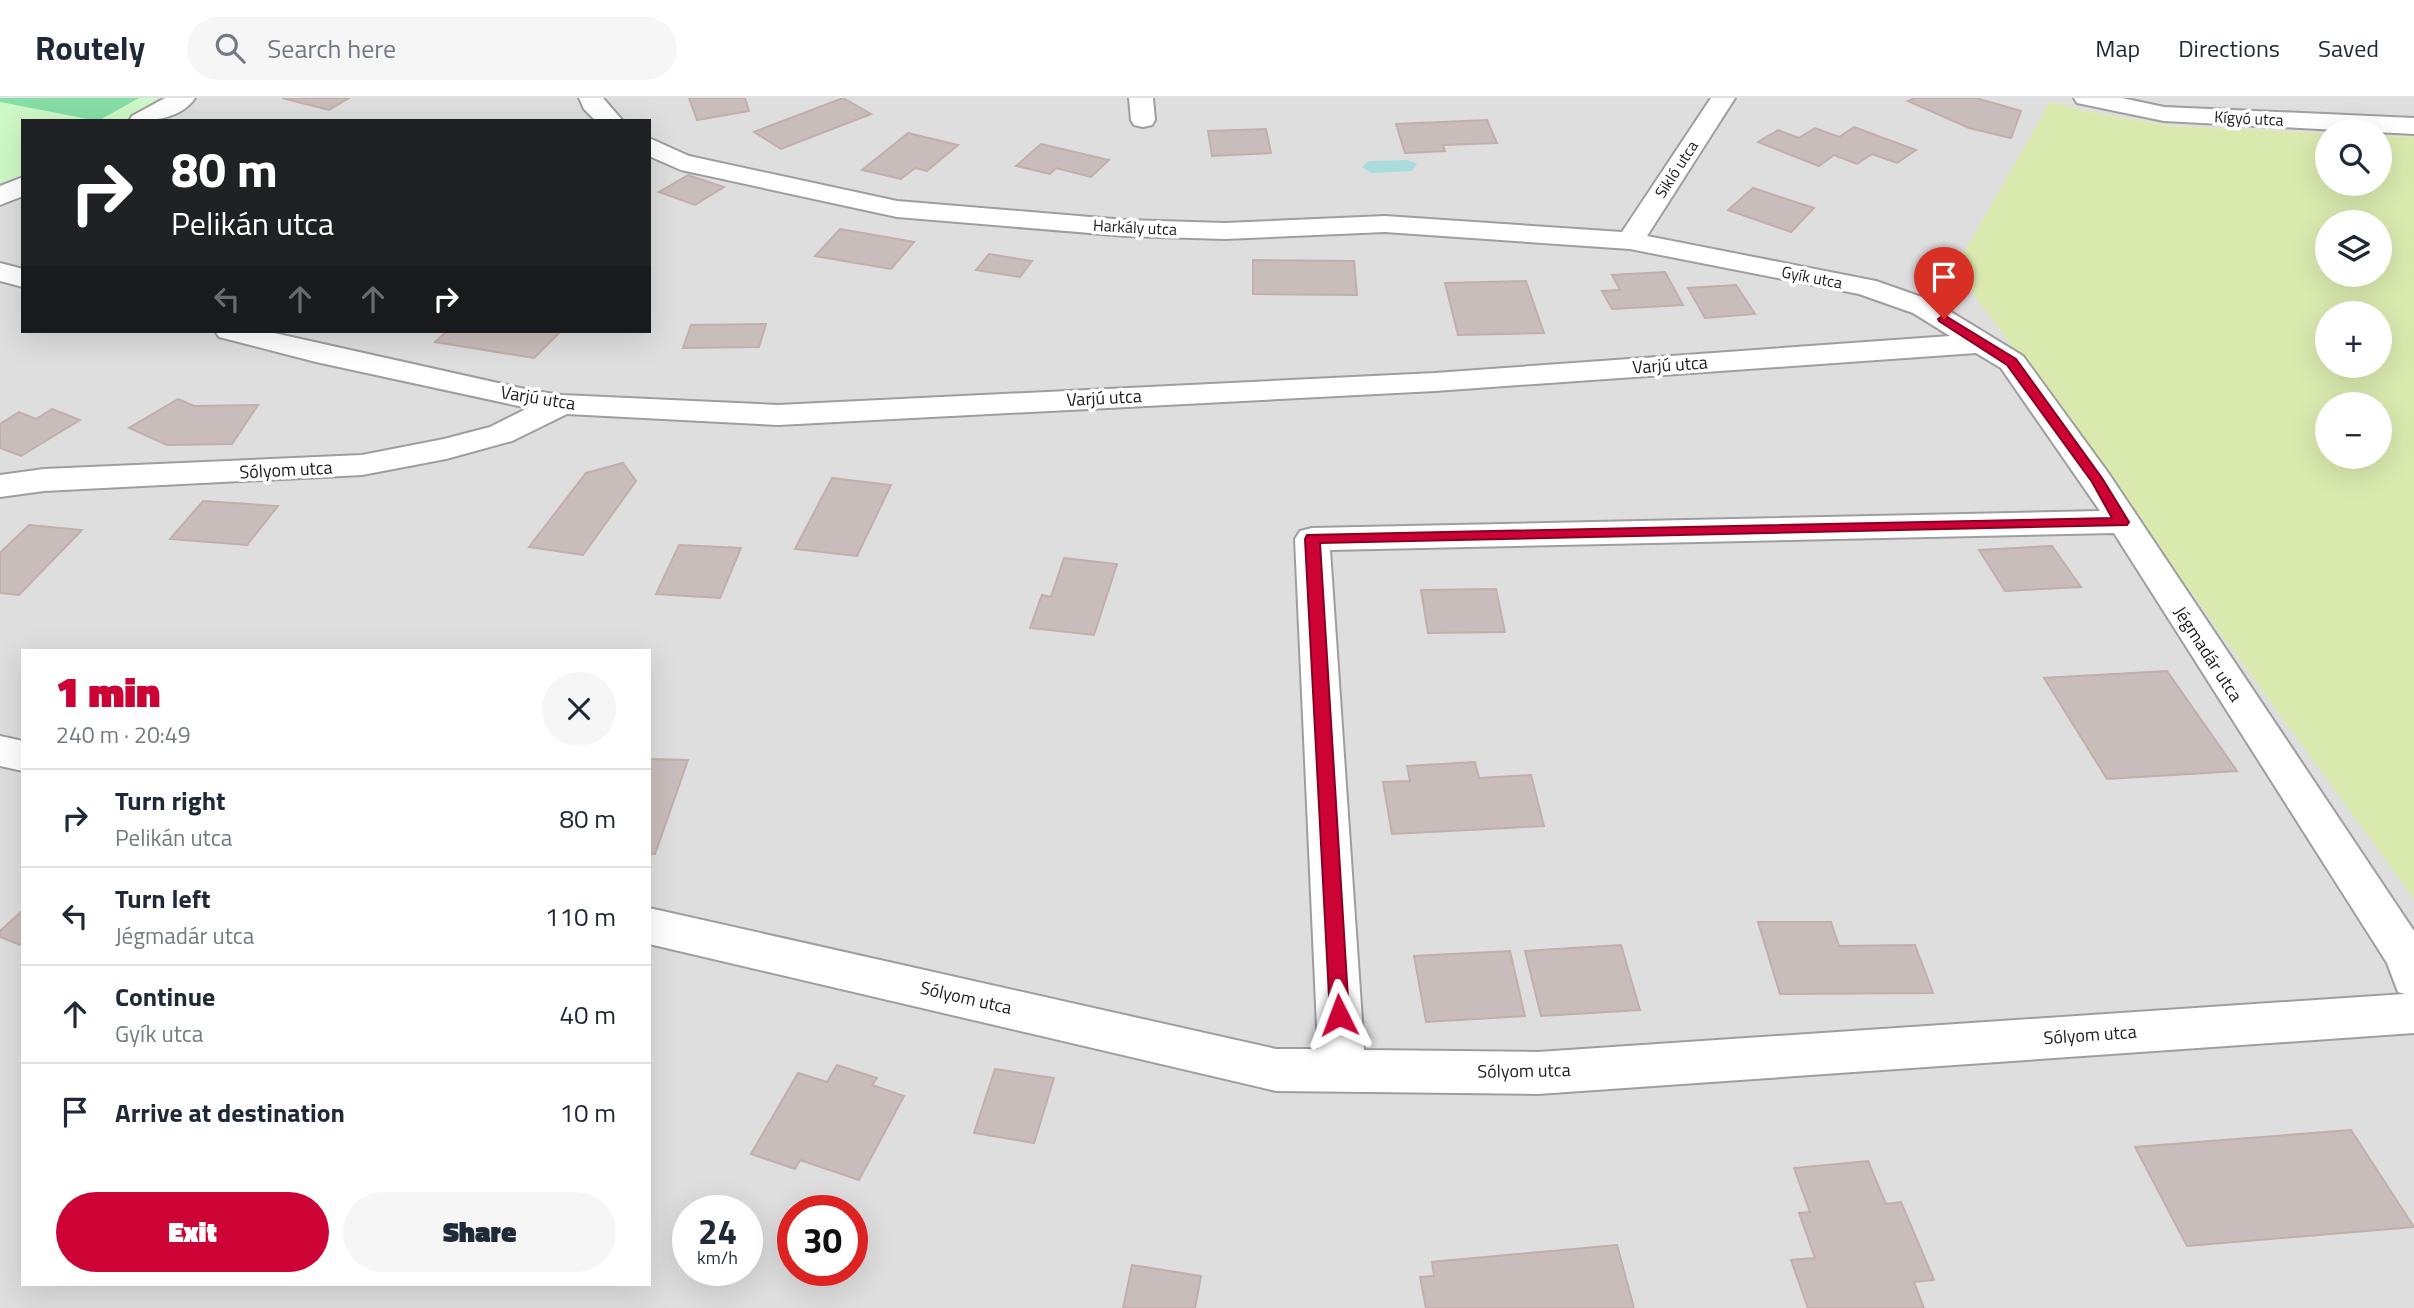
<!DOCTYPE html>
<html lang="en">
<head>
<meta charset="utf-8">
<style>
  body { margin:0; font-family:"Titillium Web",sans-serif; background:#f6f6f7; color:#1f2937; height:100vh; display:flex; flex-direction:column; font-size:26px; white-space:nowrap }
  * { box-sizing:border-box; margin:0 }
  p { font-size:23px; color:#747a83 }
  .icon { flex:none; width:38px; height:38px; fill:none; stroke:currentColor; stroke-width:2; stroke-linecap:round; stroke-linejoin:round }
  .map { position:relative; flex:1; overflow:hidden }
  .side { position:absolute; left:21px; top:551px; width:630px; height:637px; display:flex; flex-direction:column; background:#fff; border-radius:0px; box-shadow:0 7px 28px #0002 }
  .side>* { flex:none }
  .hud { position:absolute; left:21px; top:21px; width:630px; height:214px; border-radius:0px; box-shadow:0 7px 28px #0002; background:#202124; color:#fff; overflow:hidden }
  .buttons { position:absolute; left:2315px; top:21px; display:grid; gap:14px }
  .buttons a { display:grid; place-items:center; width:77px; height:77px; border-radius:50%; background:#fff; box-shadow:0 7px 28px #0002; font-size:35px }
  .speed { position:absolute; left:672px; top:1097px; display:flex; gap:14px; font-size:35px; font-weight:700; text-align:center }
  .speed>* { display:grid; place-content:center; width:91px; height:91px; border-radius:50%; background:#fff; box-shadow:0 7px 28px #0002; line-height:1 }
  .speed small { font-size:18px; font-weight:400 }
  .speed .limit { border:10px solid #d22; background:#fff; color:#111 }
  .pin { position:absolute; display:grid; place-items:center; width:60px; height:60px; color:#fff; margin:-72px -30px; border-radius:50% 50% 50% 0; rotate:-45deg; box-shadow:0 0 7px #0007 }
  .pin .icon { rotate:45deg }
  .me { position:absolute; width:77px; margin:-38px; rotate:357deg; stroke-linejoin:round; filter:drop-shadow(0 0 5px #0008) }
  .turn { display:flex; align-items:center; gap:24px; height:147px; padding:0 35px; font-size:32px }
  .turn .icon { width:91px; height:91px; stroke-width:2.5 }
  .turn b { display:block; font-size:49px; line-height:60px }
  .lanes { display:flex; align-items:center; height:66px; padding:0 35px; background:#0003; justify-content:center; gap:35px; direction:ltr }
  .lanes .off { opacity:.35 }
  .round { display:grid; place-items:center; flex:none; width:74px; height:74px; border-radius:37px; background:#f6f6f7 }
  .head { display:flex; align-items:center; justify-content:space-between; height:119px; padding:0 35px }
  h1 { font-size:42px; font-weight:800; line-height:52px; color:#ce0335 }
  .primary-button { display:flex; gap:14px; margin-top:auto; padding:14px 35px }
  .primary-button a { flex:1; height:80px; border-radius:42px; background:#ce0335; color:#fff; font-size:28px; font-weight:800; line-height:80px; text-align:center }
  .primary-button a+a { background:#f6f6f7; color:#1f2937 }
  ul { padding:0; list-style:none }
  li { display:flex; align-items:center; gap:21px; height:98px; padding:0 35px; border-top:2px solid #e0e1e3 }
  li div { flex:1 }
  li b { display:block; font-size:26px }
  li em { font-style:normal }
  header { display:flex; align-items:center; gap:42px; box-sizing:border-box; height:98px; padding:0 35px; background:#fff; border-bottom:2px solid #e0e1e3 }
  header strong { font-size:33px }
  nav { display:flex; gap:38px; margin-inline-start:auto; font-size:24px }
  .search { width:490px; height:63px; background:#f6f6f7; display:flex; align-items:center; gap:18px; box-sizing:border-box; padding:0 24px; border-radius:38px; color:#747a83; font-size:26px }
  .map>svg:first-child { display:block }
</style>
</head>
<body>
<header>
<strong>Routely</strong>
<div class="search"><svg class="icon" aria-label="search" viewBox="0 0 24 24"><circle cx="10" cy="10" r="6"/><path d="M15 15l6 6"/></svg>Search here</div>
<nav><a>Map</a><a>Directions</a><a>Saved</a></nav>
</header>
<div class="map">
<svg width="2414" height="1210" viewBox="0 0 2414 1210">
  <rect width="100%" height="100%" fill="#f1ebe7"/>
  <path fill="#dfdede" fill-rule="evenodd" d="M175,0H2414V39L2380,38V33H2328L2327,35L2172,28L2090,14L2050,4L1955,170L2414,801V1210H0V91L23,79V233H649V23H131ZM23,553H649V1186H23ZM688,1113H747V1172H688ZM793,1113H852V1172H793Z"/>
  <path fill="#daeaaf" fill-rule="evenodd" d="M2050,4L2090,14L2172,28L2327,35L2328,86H2380V38L2414,39V801L1955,170ZM2328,124H2380V177H2328ZM2328,215H2380V268H2328ZM2328,306H2380V359H2328Z"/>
  <path fill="#cef9c6" d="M0,0H175L131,23H23V79L0,91Z"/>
  <path fill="#87dea7" d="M0,0H139L98,23L0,4Z"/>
  <path fill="#a9dddc" d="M1408,62L1417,66L1412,73L1372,75L1362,69L1369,63Z"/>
  <path fill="#c9bdbb" stroke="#c2aeaa" stroke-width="2" d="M282,0H349L329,12Z
    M689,0H745L749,13L697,22Z
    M843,0L871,16L781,51L754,34Z
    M1915,0H1976L2021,13L2011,40L1969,30L1908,3Z
    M1487,22L1497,45L1443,47L1445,53L1405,55L1396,26Z
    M1854,29L1916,52L1897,65L1872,56L1857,66L1834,57L1819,68L1758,44L1778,32L1799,40L1815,30L1839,39Z
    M1266,31L1271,55L1212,58L1208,33Z
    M908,35L958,47L927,73L915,70L901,81L862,72Z
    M1041,46L1109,62L1091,79L1056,70L1050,76L1016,68Z
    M688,77L724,89L695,107L659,94Z
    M1753,90L1814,110L1791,134L1728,112Z
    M840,131L914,144L891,171L815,158Z
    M989,156L1032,163L1020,179L976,172Z
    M1253,162L1354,163L1357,197L1253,196Z
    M1665,174L1683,207L1612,211L1602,193L1620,192L1612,177Z
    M1526,183L1544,235L1458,237L1445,185Z
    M1736,187L1755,216L1705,220L1688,190Z
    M766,226L759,249L683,250L691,227Z
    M447,233H561L534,260L435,244Z
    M178,301L194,308L258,307L232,346L167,347L129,330Z
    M52,311L80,322L21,358L0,350V326L19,314L36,321Z
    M623,365L636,383L583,457L529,449L586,375Z
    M832,380L891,387L857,458L795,451Z
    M203,403L278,408L247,447L170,441Z
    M29,427L82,432L19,497L0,495V455Z
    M679,447L741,450L720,500L656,496Z
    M2052,448L2081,489L2005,493L1979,452Z
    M1064,460L1117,466L1094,537L1030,530L1042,497L1051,499Z
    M1496,491L1505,534L1428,535L1421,492Z
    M2167,573L2237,673L2107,681L2044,580Z
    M649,661L688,662L655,756H649Z
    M1475,664L1479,680L1531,677L1544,728L1392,736L1383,684L1410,683L1407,668Z
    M23,812V848L0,839V833Z
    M1758,824H1831L1839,848L1915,847L1933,895L1780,896Z
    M1621,847L1640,912L1541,918L1525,853Z
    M1510,853L1525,918L1426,924L1414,858Z
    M837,967L877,980L872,987L904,998L859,1082L800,1062L795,1071L751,1056L798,975L827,984Z
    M995,971L1054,980L1034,1045L974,1035Z
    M2351,1032L2414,1129L2187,1148L2135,1049Z
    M1868,1063L1886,1106L1901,1104L1934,1182L1914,1184L1924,1210H1808L1791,1162L1815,1160L1799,1115L1810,1114L1794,1070Z
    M1617,1147L1634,1210H1426L1420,1179L1434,1178L1432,1164Z
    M1132,1167L1201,1178L1195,1210H1123Z"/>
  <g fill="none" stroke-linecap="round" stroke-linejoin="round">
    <defs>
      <path id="street" d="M165,0H195C181,21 152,23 129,23L132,18Z
        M579,0H603L623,23H596L584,11Z
        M1129,0H1153L1155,22L1152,27L1143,29L1134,27L1131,22Z
        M1711,0H1735L1647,138L1876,183L1933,203L2023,258L2109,376L2414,833V935L1538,996L1276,993L649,846V810L1276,951H1318L1295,441L1300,433L1312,430L2100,413L2001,270L1976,255L1435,293L778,327L567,316L512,343L446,361L362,377L44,393L0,399V377L44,371L362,357L444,341L490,329L528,310L316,264L219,239L215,233H265L534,293L562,297L778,307L1435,275L1950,238L1913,215L1859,196L1630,151L1385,134L1225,141L1126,138L897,119L681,72L649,58V40L689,58L897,103L1126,122L1225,125L1385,118L1622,134ZM2114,435L2387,865L2398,894L2405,896L1538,954L1364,952L1330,452Z
        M2074,0H2122L2164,9L2414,20V36L2164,23L2077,5Z
        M23,79V98L0,107V88Z
        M0,165L23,171V189L0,183Z
        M0,638L23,643V673L0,668Z"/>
    </defs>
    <use href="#street" stroke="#9e9e9e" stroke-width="4"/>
    <use href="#street" fill="#fff" fill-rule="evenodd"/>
  </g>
  <path fill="#ce0335" stroke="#860222" stroke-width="2" d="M1944,217L2016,261L2102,380L2129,424L2127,427L1320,445L1349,917L1346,923L1339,925L1333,923L1330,917L1305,441L1307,437L2112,420L2092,384L2007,267L1939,223L1938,221Z"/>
  <g text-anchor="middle" stroke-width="7" stroke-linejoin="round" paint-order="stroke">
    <g font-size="16" fill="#212121" stroke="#fff">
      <text transform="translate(2249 20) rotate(3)" y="6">Kígyó utca</text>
      <text transform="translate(1676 71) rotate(-57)" y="6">Sikló utca</text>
      <text transform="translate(1135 129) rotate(3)" y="6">Harkály utca</text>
      <text transform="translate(1812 179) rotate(11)" y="6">Gyík utca</text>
    </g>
    <g font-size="18" fill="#212121" stroke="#fff">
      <text transform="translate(1670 267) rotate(-4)" y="6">Varjú utca</text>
      <text transform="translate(538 300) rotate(9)" y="6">Varjú utca</text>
      <text transform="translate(1104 300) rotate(-3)" y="6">Varjú utca</text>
      <text transform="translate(286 372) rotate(-3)" y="6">Sólyom utca</text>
      <text transform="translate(2208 556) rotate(57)" y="6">Jégmadár utca</text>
      <text transform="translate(966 900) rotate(13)" y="6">Sólyom utca</text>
      <text transform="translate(2090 937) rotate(-4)" y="6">Sólyom utca</text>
      <text transform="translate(1524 973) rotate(-1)" y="6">Sólyom utca</text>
    </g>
  </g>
</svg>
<div class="buttons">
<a><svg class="icon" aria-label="search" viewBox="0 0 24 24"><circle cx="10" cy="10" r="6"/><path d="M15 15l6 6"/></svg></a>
<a><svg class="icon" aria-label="layers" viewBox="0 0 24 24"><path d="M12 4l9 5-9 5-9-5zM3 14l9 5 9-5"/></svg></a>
<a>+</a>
<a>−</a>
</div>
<div class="speed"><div>24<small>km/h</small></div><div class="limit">30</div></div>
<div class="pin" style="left:1944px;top:221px;background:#d93025"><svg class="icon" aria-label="arrive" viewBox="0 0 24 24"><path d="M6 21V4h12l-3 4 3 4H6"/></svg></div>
<svg class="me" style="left:1339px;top:917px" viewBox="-20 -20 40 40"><path d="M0-17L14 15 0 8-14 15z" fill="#ce0335" stroke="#fff" stroke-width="4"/></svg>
<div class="hud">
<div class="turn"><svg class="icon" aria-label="right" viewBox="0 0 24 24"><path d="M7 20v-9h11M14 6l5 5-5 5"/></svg><div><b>80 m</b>Pelikán utca</div></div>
<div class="lanes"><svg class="icon off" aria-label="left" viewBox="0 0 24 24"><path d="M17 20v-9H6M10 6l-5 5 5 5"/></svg><svg class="icon off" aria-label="ahead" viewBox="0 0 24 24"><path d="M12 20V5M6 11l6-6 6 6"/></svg><svg class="icon off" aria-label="ahead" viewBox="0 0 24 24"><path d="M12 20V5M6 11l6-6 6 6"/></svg><svg class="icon" aria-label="right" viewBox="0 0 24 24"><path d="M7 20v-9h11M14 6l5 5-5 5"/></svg></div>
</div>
<section class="side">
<div class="head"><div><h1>1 min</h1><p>240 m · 20:49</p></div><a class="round"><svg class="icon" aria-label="close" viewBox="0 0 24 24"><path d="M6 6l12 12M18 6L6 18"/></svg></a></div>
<ul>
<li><svg class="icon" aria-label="right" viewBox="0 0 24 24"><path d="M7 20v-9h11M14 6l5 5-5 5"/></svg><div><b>Turn right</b><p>Pelikán utca</p></div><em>80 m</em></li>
<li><svg class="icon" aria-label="left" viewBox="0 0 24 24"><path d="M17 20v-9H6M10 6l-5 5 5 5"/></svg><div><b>Turn left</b><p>Jégmadár utca</p></div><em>110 m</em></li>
<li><svg class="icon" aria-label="ahead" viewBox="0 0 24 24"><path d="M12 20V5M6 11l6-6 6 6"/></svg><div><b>Continue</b><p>Gyík utca</p></div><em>40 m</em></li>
<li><svg class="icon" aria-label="arrive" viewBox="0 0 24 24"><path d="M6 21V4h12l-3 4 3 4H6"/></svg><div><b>Arrive at destination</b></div><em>10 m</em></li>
</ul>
<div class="primary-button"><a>Exit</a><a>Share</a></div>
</section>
</div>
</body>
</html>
